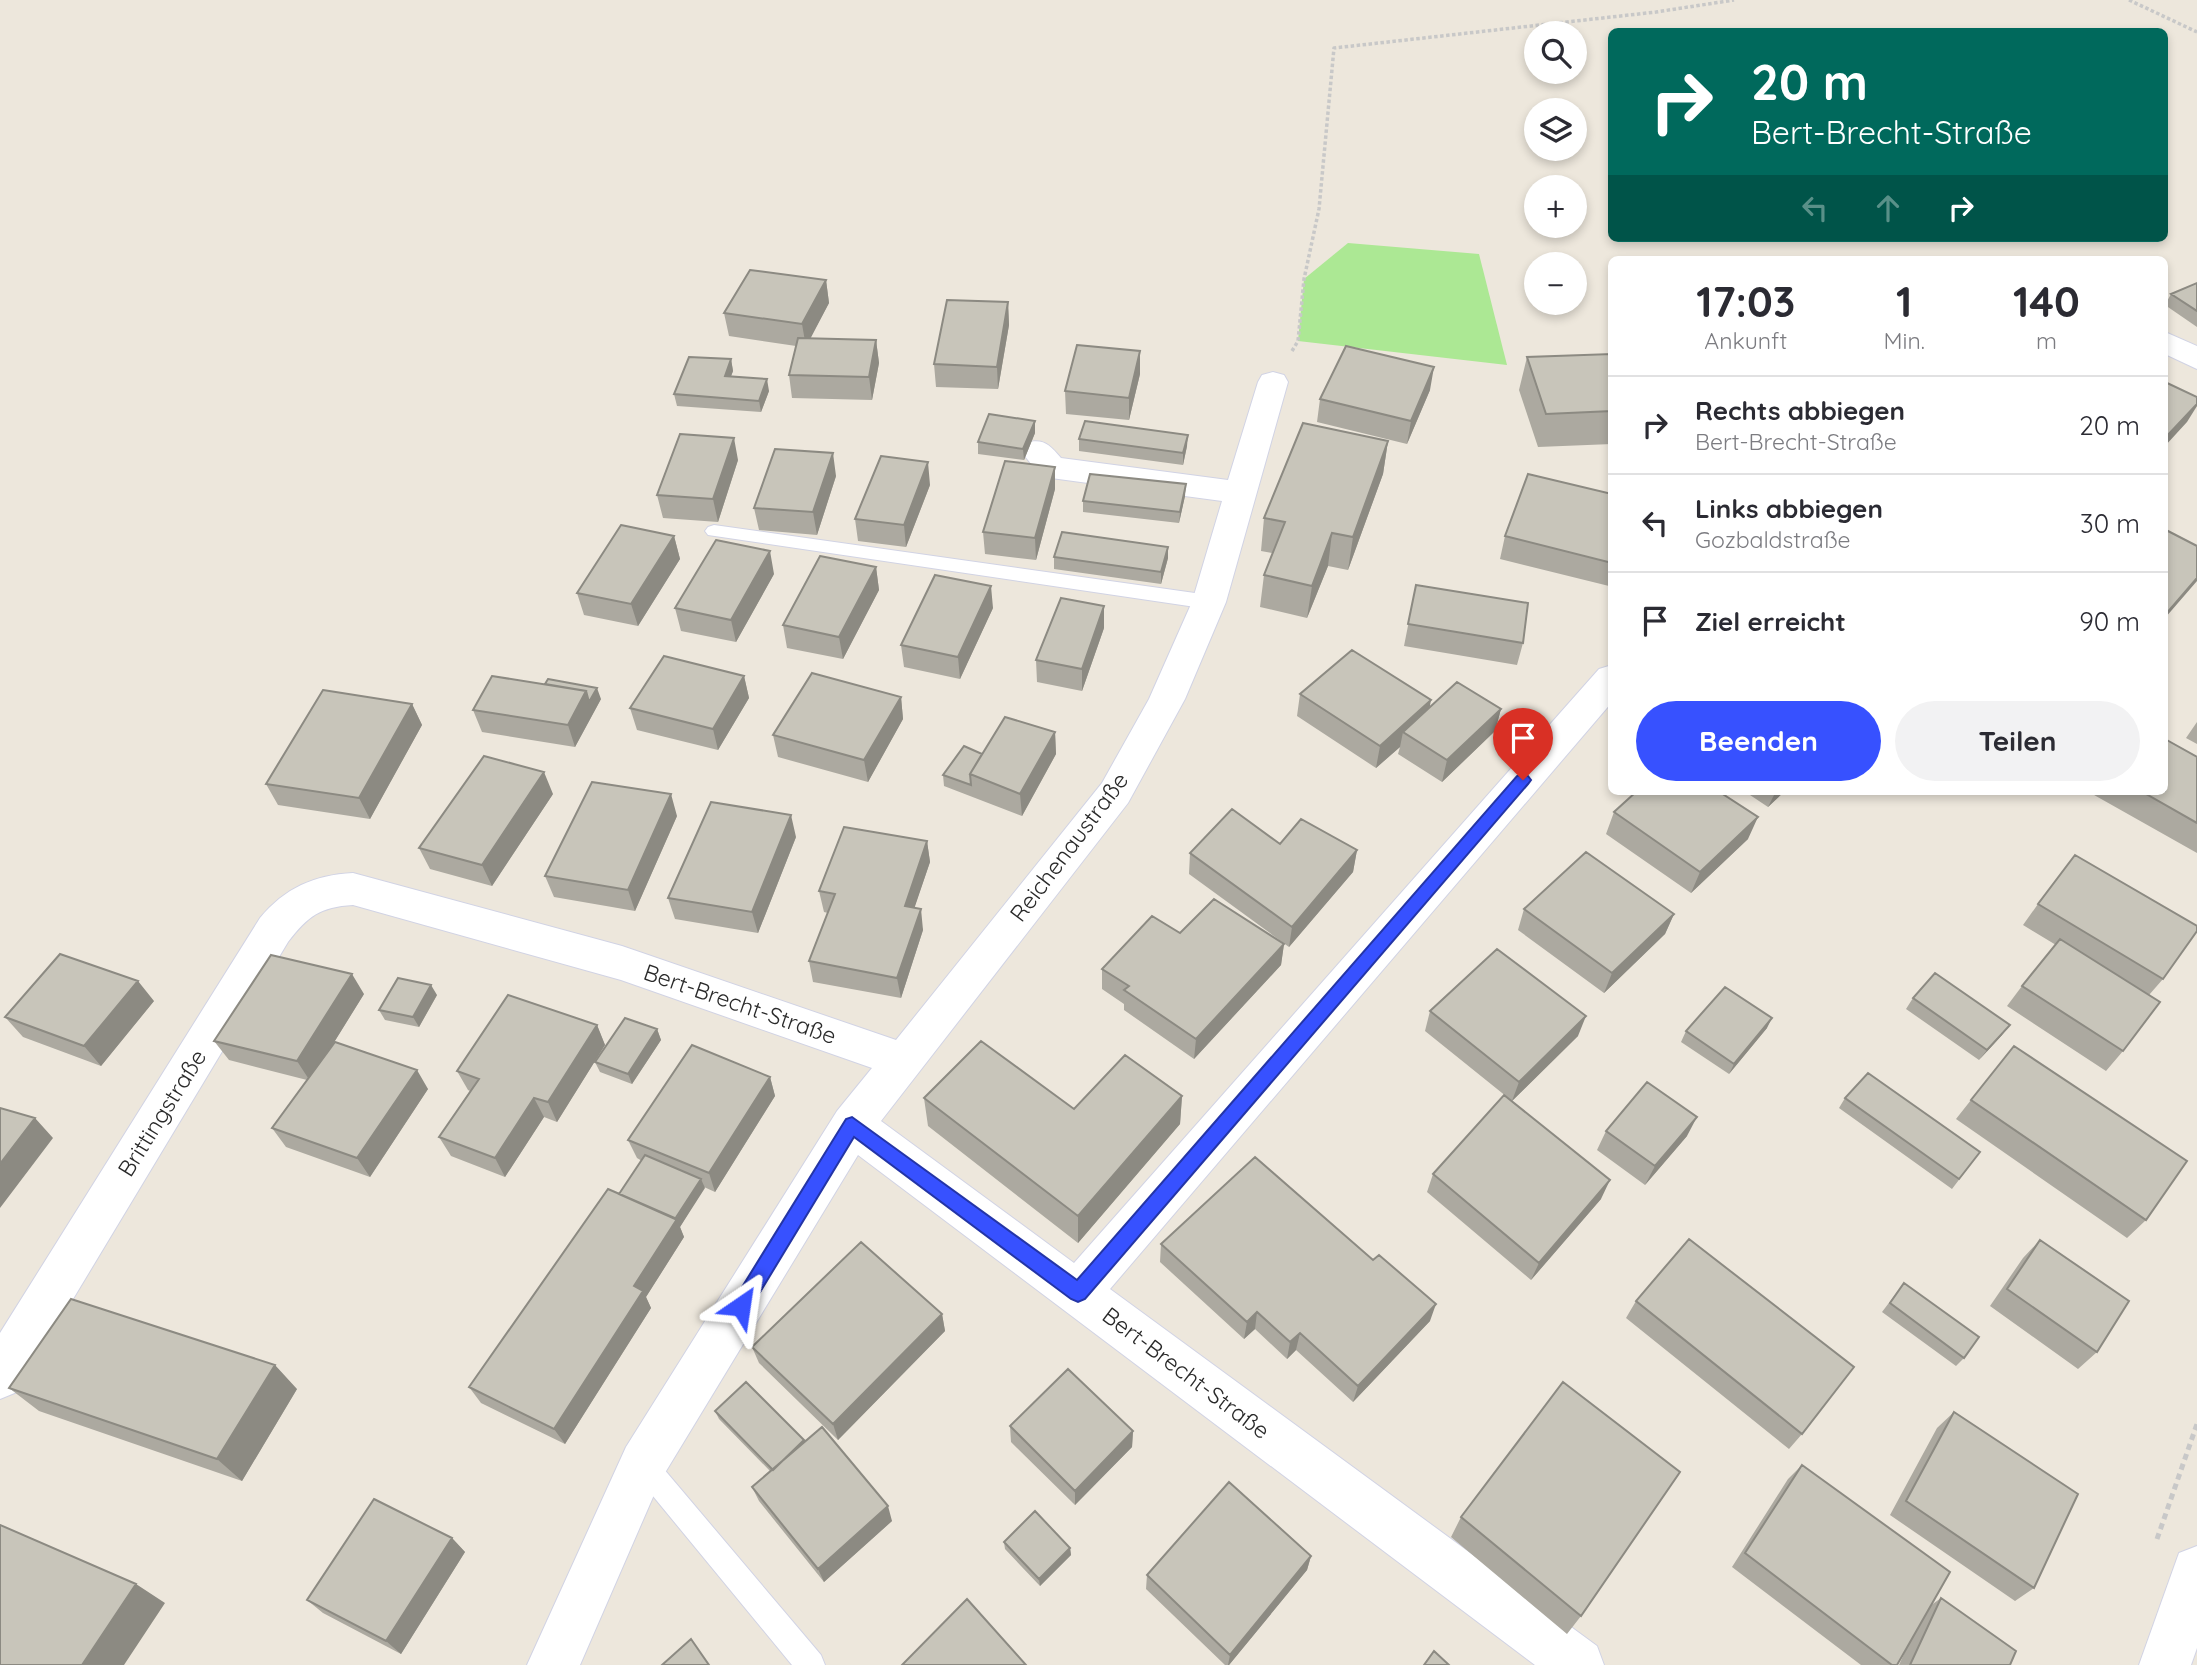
<!DOCTYPE html>
<html lang="de">
<head>
<meta charset="utf-8">
<style>
  body { margin:0; font-family:Quicksand,sans-serif; background:#f2f2f3; color:#2b2b33; height:100vh; display:flex; flex-direction:column; font-size:26px; white-space:nowrap }
  * { box-sizing:border-box; margin:0 }
  p { font-size:23px; color:#7c7c81 }
  .icon { flex:none; width:38px; height:38px; fill:none; stroke:currentColor; stroke-width:2; stroke-linecap:round; stroke-linejoin:round }
  .map { position:relative; flex:1; overflow:hidden }
  .panel { position:absolute; left:1608px; top:256px; width:560px; height:539px; display:flex; flex-direction:column; background:#fff; border-radius:10px; box-shadow:0 4px 10px #0003 }
  .panel>* { flex:none }
  .top-card { position:absolute; left:1608px; top:28px; width:560px; height:214px; border-radius:10px; box-shadow:0 4px 10px #0003; background:#00695c; color:#fff; overflow:hidden }
  .buttons { position:absolute; left:1524px; top:21px; display:grid; gap:14px }
  .buttons a { display:grid; place-items:center; width:63px; height:63px; border-radius:50%; background:#fff; box-shadow:0 4px 10px #0003; font-size:35px }
  .pin { position:absolute; display:grid; place-items:center; width:60px; height:60px; color:#fff; margin:-72px -30px; border-radius:50% 50% 50% 0; rotate:-45deg; box-shadow:0 0 7px #0007 }
  .pin .icon { rotate:45deg }
  .me { position:absolute; width:77px; margin:-38px; rotate:32deg; stroke-linejoin:round; filter:drop-shadow(0 0 5px #0008) }
  .turn { display:flex; align-items:center; gap:24px; height:147px; padding:0 28px; font-size:32px }
  .turn .icon { width:91px; height:91px; stroke-width:2.5 }
  .turn b { display:block; font-size:49px; line-height:60px }
  .lanes { display:flex; align-items:center; height:66px; padding:0 28px; background:#0003; justify-content:center; gap:35px; direction:ltr }
  .lanes .off { opacity:.35 }
  .eta { display:flex; justify-content:space-evenly; align-items:center; height:119px; text-align:center }
  .eta b { font-size:42px; font-weight:700; line-height:49px }
  .cta { display:flex; gap:14px; margin-top:auto; padding:14px 28px }
  .cta a { flex:1; height:80px; border-radius:42px; background:#3751ff; color:#fff; font-size:28px; font-weight:700; line-height:80px; text-align:center }
  .cta a+a { background:#f2f2f3; color:#2b2b33 }
  ul { padding:0; list-style:none }
  li { display:flex; align-items:center; gap:21px; height:98px; padding:0 28px; border-top:2px solid #e1e1e2 }
  li div { flex:1 }
  li b { display:block; font-size:26px }
  li em { font-style:normal }
  .map>svg:first-child { display:block }
</style>
</head>
<body>
<div class="map">
<svg width="2197" height="1665" viewBox="0 0 2197 1665">
  <rect width="100%" height="100%" fill="#ede7dc"/>
  <path fill="#ace894" d="M1348,243L1479,254L1507,365L1298,341L1304,279Z"/>
  <g fill="none" stroke-linecap="round" stroke-linejoin="round">
    <defs>
      <path id="service" d="M714,525L1209,595L1216,597L1218,602L1216,607L1209,609L708,535L705,531L708,527Z
        M643,1451L652,1455L821,1655L825,1665H792L634,1473L630,1464L634,1455Z"/>
      <path id="minor" d="M2165,332L2197,346V369L2165,354Z
        M1273,372L1284,375L1288,382L1226,602L1185,699L1128,803L881,1121L1074,1263L1599,669L1612,665V702L1110,1289L1597,1646L1604,1665H1535L858,1155L660,1481L580,1665H527L626,1447L837,1111L872,1068L621,980L353,905C320,907 308,916 288,942L17,1392L0,1399V1333L260,918C285,888 314,875 353,873L622,946L896,1040L1102,783L1149,699L1192,602L1222,501L1051,478L1040,475L1020,450L1025,443C1043,438 1049,444 1061,458L1228,480L1258,382L1262,375Z"/>
      <path id="tertiary" d="M2197,1546V1648L2191,1665H2139L2179,1553Z"/>
    </defs>
    <use href="#service" stroke="#d1d3e4" stroke-width="2"/>
    <use href="#minor" stroke="#d1d3e4" stroke-width="2"/>
    <use href="#tertiary" stroke="#d1d3e4" stroke-width="2"/>
    <path stroke="#c8c8c8" stroke-width="3.5" stroke-dasharray="3.5 2.5" stroke-linecap="butt" d="M2129,0L2197,32
      M1292,351L1298,341L1304,279L1319,209L1334,48L1656,12L1734,0"/>
    <path stroke="#c8c8c8" stroke-width="5" stroke-dasharray="6 4.5" stroke-linecap="butt" d="M2157,1539L2197,1424"/>
    <use href="#service" fill="#fff" fill-rule="evenodd"/>
    <use href="#minor" fill="#fff" fill-rule="evenodd"/>
    <use href="#tertiary" fill="#fff" fill-rule="evenodd"/>
  </g>
  <path fill="#aca9a0" d="M826,280L829,303L810,338L876,340L879,363L872,400L792,398L789,375L796,346L729,336L724,313Z
    M2197,283V327L2165,305L2171,294Z
    M1008,302L1009,325L998,389L936,387L934,364Z
    M1612,354V444L1538,447L1519,390L1527,357Z
    M731,359L733,371L731,376L769,391L761,412L677,406L674,394Z
    M1140,374L1129,420L1066,414L1065,391Z
    M1430,390L1407,444L1317,422L1320,399Z
    M1035,421V433L1024,460L978,454V442Z
    M1079,439L1187,446L1183,465L1079,451Z
    M1388,441L1383,474L1348,570L1328,566L1307,618L1260,607L1264,575L1272,553L1261,551L1264,518Z
    M738,460L718,522L663,518L657,495Z
    M1055,467V489L1036,560L985,554L983,532Z
    M836,476L817,535L759,530L754,508Z
    M930,485L906,547L858,541L855,519Z
    M1612,494V577L1609,586L1500,559L1505,536Z
    M1185,496L1179,523L1083,512V501Z
    M674,536L680,559L638,626L584,615L577,593Z
    M1054,557L1168,558L1161,584L1054,569Z
    M876,567L879,590L843,659L787,648L783,625Z
    M774,574L736,642L681,631L675,608Z
    M1416,585L1523,643L1517,665L1404,646Z
    M993,608L960,679L904,667L901,645Z
    M1104,628L1082,691L1037,682L1036,660Z
    M744,676L749,698L718,750L637,730L630,708Z
    M1300,694L1430,707L1501,709L1495,731L1442,782L1398,754L1400,747L1376,768L1297,716Z
    M901,697L903,719L868,782L778,757L773,735Z
    M601,699L575,747L482,732L473,710Z
    M412,704L422,725L370,819L278,805L266,784Z
    M2197,722V744L2186,738Z
    M1055,732L1056,754L1022,816L944,786L943,775L982,754Z
    M2197,757V853L2087,791H2165Z
    M1744,791H1785L1768,807Z
    M553,794L492,886L430,869L419,848Z
    M1614,812L1748,839L1691,893L1606,834Z
    M677,816L635,911L554,897L545,876Z
    M796,837L758,933L675,919L668,898Z
    M927,841L930,862L914,908L923,930L901,998L813,982L809,961L828,913L824,912L819,891Z
    M1280,844L1357,850L1353,872L1289,947L1189,874L1190,853Z
    M2038,904L2163,979L2149,995L2123,1051L2106,1071L2007,1006L2022,986L2056,945L2023,925Z
    M1524,909L1674,914L1665,934L1604,993L1518,930Z
    M1180,933L1284,944L1281,965L1194,1059L1124,1010V1004L1102,989V969Z
    M364,994L333,1044L428,1089L370,1177L286,1147L272,1128L307,1080L229,1060L214,1041Z
    M437,995L419,1027L385,1020L379,1010Z
    M1913,998L2002,1035L1979,1060L1906,1009Z
    M154,1001L101,1066L23,1037L5,1017Z
    M1430,1011L1578,1036L1512,1101L1425,1031Z
    M597,1025L605,1045L557,1122L544,1117L505,1177L451,1156L439,1137L470,1091L468,1090L457,1071Z
    M1767,1028L1729,1074L1681,1042L1686,1031Z
    M657,1029L661,1040L632,1084L600,1072L595,1062Z
    M770,1077L775,1096L715,1192L704,1187L680,1227L684,1237L646,1297L651,1308L565,1444L481,1403L469,1387L619,1194L642,1161L637,1158L628,1140Z
    M1182,1096L1180,1124L1078,1243L928,1126L924,1098L1074,1109Z
    M1845,1098L1980,1152L1952,1189L1839,1108Z
    M1971,1100L2146,1220L2127,1238L1956,1119Z
    M1606,1131L1687,1136L1645,1185L1597,1150Z
    M1433,1174L1601,1199L1531,1280L1427,1192Z
    M2040,1240L2097,1352L2078,1369L1990,1306L2023,1258Z
    M1161,1244L1430,1321L1353,1402L1296,1350L1287,1359L1255,1329L1244,1339L1160,1262Z
    M1904,1283L1964,1358L1956,1366L1882,1312Z
    M1636,1301L1802,1434L1789,1449L1626,1318Z
    M942,1314L945,1331L838,1440L759,1363L752,1347Z
    M9,1388L297,1389L242,1481L39,1411Z
    M715,1411L804,1440L805,1442L892,1521L824,1582L759,1501L752,1487L770,1471L719,1419Z
    M1954,1412L2034,1588L2015,1601L1890,1515L1937,1428Z
    M1010,1426L1133,1431L1132,1447L1075,1505L1011,1442Z
    M1802,1465L1930,1606L1941,1598L2010,1665H1899L1908,1645L1897,1665H1861L1732,1567L1788,1479Z
    M1461,1517L1581,1616L1567,1634L1451,1537Z
    M452,1538L465,1552L401,1654L323,1613L307,1600Z
    M1004,1542L1070,1548L1071,1555L1040,1586L1005,1549Z
    M1311,1556L1307,1570L1229,1665H1225L1146,1589L1147,1575Z"/>
  <path fill="#8c8a82" d="M826,280L829,303L806,347L802,324Z
    M1008,302L1009,325L998,389L997,367Z
    M876,340L879,363L872,400L869,377Z
    M1140,351V374L1129,420V398Z
    M731,359L733,371L727,387L725,376Z
    M1434,367L1430,390L1407,444L1411,421Z
    M767,379L769,391L761,412L759,401Z
    M2197,404V406L2187,422L2165,446V438Z
    M1035,421V433L1024,460L1023,449Z
    M1188,435L1187,446L1183,465V453Z
    M734,438L738,460L718,522L713,499Z
    M1388,441L1383,474L1348,570L1353,537Z
    M833,453L836,476L817,535L813,512Z
    M928,462L930,485L906,547L904,525Z
    M1055,467V489L1036,560L1035,538Z
    M1186,484L1185,496L1179,523L1180,512Z
    M1332,533L1328,566L1307,618L1312,586Z
    M674,536L680,559L638,626L631,604Z
    M1168,547V558L1161,584V572Z
    M770,551L774,574L736,642L731,620Z
    M876,567L879,590L843,659L839,637Z
    M2197,578V581L2165,618L2166,614Z
    M991,586L993,608L960,679L958,657Z
    M1104,606V628L1082,691V669Z
    M744,676L749,698L718,750L713,729Z
    M597,688L601,699L575,747L568,725L586,691Z
    M901,697L903,719L868,782L864,760Z
    M1431,700L1427,722L1403,732L1400,747L1376,768L1380,746Z
    M412,704L422,725L370,819L359,798Z
    M1501,709L1495,731L1442,782L1447,760Z
    M1055,732L1056,754L1022,816L1020,794Z
    M544,772L553,794L492,886L482,865Z
    M1776,791H1785L1768,807Z
    M671,794L677,816L635,911L628,890Z
    M791,815L796,837L758,933L752,912Z
    M1758,817L1748,839L1691,893L1700,872Z
    M927,841L930,862L908,927L905,906Z
    M1357,850L1353,872L1289,947L1292,927Z
    M921,909L923,930L901,998L897,978Z
    M1674,914L1665,934L1604,993L1612,973Z
    M1284,944L1281,965L1194,1059L1196,1039Z
    M352,974L364,994L310,1081L297,1061Z
    M138,981L154,1001L101,1066L84,1046Z
    M431,985L437,995L419,1027L413,1017Z
    M1586,1016L1578,1036L1512,1101L1519,1082Z
    M1772,1018L1767,1028L1729,1074L1734,1064Z
    M597,1025L605,1045L557,1122L548,1102Z
    M2010,1025L2002,1035L1979,1060L1987,1050Z
    M657,1029L661,1040L632,1084L628,1074Z
    M417,1070L428,1089L370,1177L357,1158Z
    M770,1077L775,1096L715,1192L709,1173Z
    M1182,1096L1180,1124L1078,1243V1216Z
    M534,1098L544,1117L505,1177L495,1158Z
    M1697,1117L1687,1136L1645,1185L1655,1166Z
    M35,1118L53,1138L0,1208V1164Z
    M701,1179L705,1188L680,1227L684,1237L646,1297L651,1308L565,1444L554,1429L634,1286Z
    M1610,1180L1601,1199L1531,1280L1539,1263Z
    M1436,1304L1430,1321L1353,1402L1358,1386Z
    M1257,1312L1255,1329L1244,1339L1247,1322Z
    M942,1314L945,1331L838,1440L833,1424Z
    M1300,1333L1296,1350L1287,1359L1290,1342Z
    M275,1365L297,1389L242,1481L217,1459Z
    M1133,1431L1132,1447L1075,1505V1491Z
    M888,1506L892,1521L824,1582L818,1569Z
    M452,1538L465,1552L401,1654L386,1641Z
    M1070,1548L1071,1555L1040,1586L1039,1579Z
    M1311,1556L1307,1570L1229,1665H1228L1230,1655Z
    M136,1584L165,1603L124,1665H82Z"/>
  <path fill="#c8c5ba" stroke="#8c8a82" stroke-width="2" d="M750,270L826,280L802,324L724,313Z
    M2197,283V311L2171,294Z
    M947,300L1008,302L997,367L934,364Z
    M798,338L876,340L869,377L789,375Z
    M1077,345L1140,351L1129,398L1065,391Z
    M1346,346L1434,367L1411,421L1320,399Z
    M1612,354V411L1546,414L1527,357Z
    M689,357L731,359L725,376L767,379L759,401L674,394Z
    M2165,382L2197,397V404L2165,438Z
    M989,414L1035,421L1023,449L978,442Z
    M1085,421L1188,435L1183,453L1079,439Z
    M1303,423L1388,441L1353,537L1332,533L1312,586L1264,575L1285,522L1264,518Z
    M680,434L734,438L713,499L657,495Z
    M775,449L833,453L813,512L754,508Z
    M881,456L928,462L904,525L855,519Z
    M1005,461L1055,467L1035,538L983,532Z
    M1090,474L1186,484L1180,512L1083,501Z
    M1528,474L1612,494V563L1505,536Z
    M621,525L674,536L631,604L577,593Z
    M2168,531L2197,546V578L2166,614L2165,613V534Z
    M1062,532L1168,547L1161,572L1054,557Z
    M716,540L770,551L731,620L675,608Z
    M820,556L876,567L839,637L783,625Z
    M935,575L991,586L958,657L901,645Z
    M1416,585L1528,603L1523,643L1408,624Z
    M1061,598L1104,606L1082,669L1036,660Z
    M1352,650L1431,700L1380,746L1300,694Z
    M664,656L744,676L713,729L630,708Z
    M812,673L901,697L864,760L773,735Z
    M492,676L586,691L568,725L473,710Z
    M548,679L597,688L589,702L586,691L545,684Z
    M1457,682L1501,709L1447,760L1403,732Z
    M323,690L412,704L359,798L266,784Z
    M1005,717L1055,732L1020,794L970,774Z
    M2165,739L2197,757V823L2141,791H2165Z
    M964,746L982,754L970,774L971,785L943,775Z
    M484,756L544,772L482,865L419,848Z
    M592,782L671,794L628,890L545,876Z
    M1637,791H1718L1758,817L1700,872L1614,812Z
    M711,802L791,815L752,912L668,898Z
    M1232,809L1280,844L1301,819L1357,850L1292,927L1190,853Z
    M844,827L927,841L905,906L921,909L897,978L809,961L835,894L819,891Z
    M1586,852L1674,914L1612,973L1524,909Z
    M2075,855L2197,926V931L2163,979L2038,904Z
    M1214,899L1284,944L1196,1039L1124,990L1129,986L1102,969L1152,916L1180,933Z
    M2060,939L2160,1002L2123,1051L2022,986Z
    M1497,949L1586,1016L1519,1082L1430,1011Z
    M60,954L138,981L84,1046L5,1017Z
    M271,955L352,974L297,1061L214,1041Z
    M1935,973L2010,1025L1987,1050L1913,998Z
    M398,978L431,985L413,1017L379,1010Z
    M1725,987L1772,1018L1734,1064L1686,1031Z
    M508,995L597,1025L548,1102L534,1098L495,1158L439,1137L479,1079L457,1071Z
    M625,1018L657,1029L628,1074L595,1062Z
    M981,1041L1074,1109L1125,1055L1182,1096L1078,1216L924,1098Z
    M335,1042L417,1070L357,1158L272,1128Z
    M692,1045L770,1077L709,1173L628,1140Z
    M2014,1046L2187,1161L2146,1220L1971,1100Z
    M1868,1073L1980,1152L1959,1179L1845,1098Z
    M1647,1082L1697,1117L1655,1166L1606,1131Z
    M1504,1095L1610,1180L1539,1263L1433,1174Z
    M0,1108L35,1118L0,1164Z
    M645,1155L701,1179L675,1219L619,1194Z
    M1255,1157L1373,1260L1379,1255L1436,1304L1358,1386L1300,1333L1290,1342L1257,1312L1247,1322L1161,1244Z
    M608,1189L677,1219L634,1286L643,1291L554,1429L469,1387Z
    M1689,1239L1854,1367L1802,1434L1636,1301Z
    M2040,1240L2129,1301L2097,1352L2007,1289Z
    M861,1242L942,1314L833,1424L752,1347Z
    M1904,1283L1979,1337L1964,1358L1890,1303Z
    M71,1299L275,1365L217,1459L9,1388Z
    M1068,1369L1133,1431L1075,1491L1010,1426Z
    M746,1382L804,1440L773,1470L715,1411Z
    M1563,1382L1680,1472L1581,1616L1461,1517Z
    M1954,1412L2078,1494L2034,1588L1906,1501Z
    M822,1427L888,1506L818,1569L752,1487Z
    M1802,1465L1950,1572L1897,1665H1892L1745,1553Z
    M1229,1482L1311,1556L1230,1655L1147,1575Z
    M374,1499L452,1538L386,1641L307,1600Z
    M1035,1511L1070,1548L1039,1579L1004,1542Z
    M0,1525L136,1584L82,1665H0Z
    M1941,1598L2016,1651L2010,1665H1910Z
    M967,1599L1026,1665H902Z
    M691,1639L709,1665H662Z
    M1434,1651L1449,1665H1424Z"/>
  <path fill="#3751ff" stroke="#2435a6" stroke-width="2" d="M1523,774L1528,776L1531,780L1528,784L1085,1299L1078,1302L1071,1299L854,1137L748,1312L741,1315L734,1312L731,1306L734,1300L846,1119L852,1117L1077,1280L1517,776Z"/>
  <g text-anchor="middle" stroke-width="6" stroke-linejoin="round" paint-order="stroke">
    <g font-size="23" fill="#2a2a2a" stroke="#fff">
      <text transform="translate(1069 847) rotate(-53)" y="8">Reichenaustraße</text>
      <text transform="translate(740 1004) rotate(19)" y="8">Bert-Brecht-Straße</text>
      <text transform="translate(162 1113) rotate(-58)" y="8">Brittingstraße</text>
      <text transform="translate(1186 1373) rotate(37)" y="8">Bert-Brecht-Straße</text>
    </g>
  </g>
</svg>
<div class="buttons">
<a><svg class="icon" aria-label="search" viewBox="0 0 24 24"><circle cx="10" cy="10" r="6"/><path d="M15 15l6 6"/></svg></a>
<a><svg class="icon" aria-label="layers" viewBox="0 0 24 24"><path d="M12 4l9 5-9 5-9-5zM3 14l9 5 9-5"/></svg></a>
<a>+</a>
<a>−</a>
</div>
<div class="pin" style="left:1523px;top:780px;background:#d93025"><svg class="icon" aria-label="arrive" viewBox="0 0 24 24"><path d="M6 21V4h12l-3 4 3 4H6"/></svg></div>
<svg class="me" style="left:741px;top:1306px" viewBox="-20 -20 40 40"><path d="M0-17L14 15 0 8-14 15z" fill="#3751ff" stroke="#fff" stroke-width="4"/></svg>
<div class="top-card">
<div class="turn"><svg class="icon" aria-label="right" viewBox="0 0 24 24"><path d="M7 20v-9h11M14 6l5 5-5 5"/></svg><div><b>20 m</b>Bert-Brecht-Straße</div></div>
<div class="lanes"><svg class="icon off" aria-label="left" viewBox="0 0 24 24"><path d="M17 20v-9H6M10 6l-5 5 5 5"/></svg><svg class="icon off" aria-label="ahead" viewBox="0 0 24 24"><path d="M12 20V5M6 11l6-6 6 6"/></svg><svg class="icon" aria-label="right" viewBox="0 0 24 24"><path d="M7 20v-9h11M14 6l5 5-5 5"/></svg></div>
</div>
<section class="panel">
<div class="eta">
<div><b>17:03</b><p>Ankunft</p></div>
<div><b>1</b><p>Min.</p></div>
<div><b>140</b><p>m</p></div>
</div>
<ul>
<li><svg class="icon" aria-label="right" viewBox="0 0 24 24"><path d="M7 20v-9h11M14 6l5 5-5 5"/></svg><div><b>Rechts abbiegen</b><p>Bert-Brecht-Straße</p></div><em>20 m</em></li>
<li><svg class="icon" aria-label="left" viewBox="0 0 24 24"><path d="M17 20v-9H6M10 6l-5 5 5 5"/></svg><div><b>Links abbiegen</b><p>Gozbaldstraße</p></div><em>30 m</em></li>
<li><svg class="icon" aria-label="arrive" viewBox="0 0 24 24"><path d="M6 21V4h12l-3 4 3 4H6"/></svg><div><b>Ziel erreicht</b></div><em>90 m</em></li>
</ul>
<div class="cta"><a>Beenden</a><a>Teilen</a></div>
</section>
</div>
</body>
</html>
